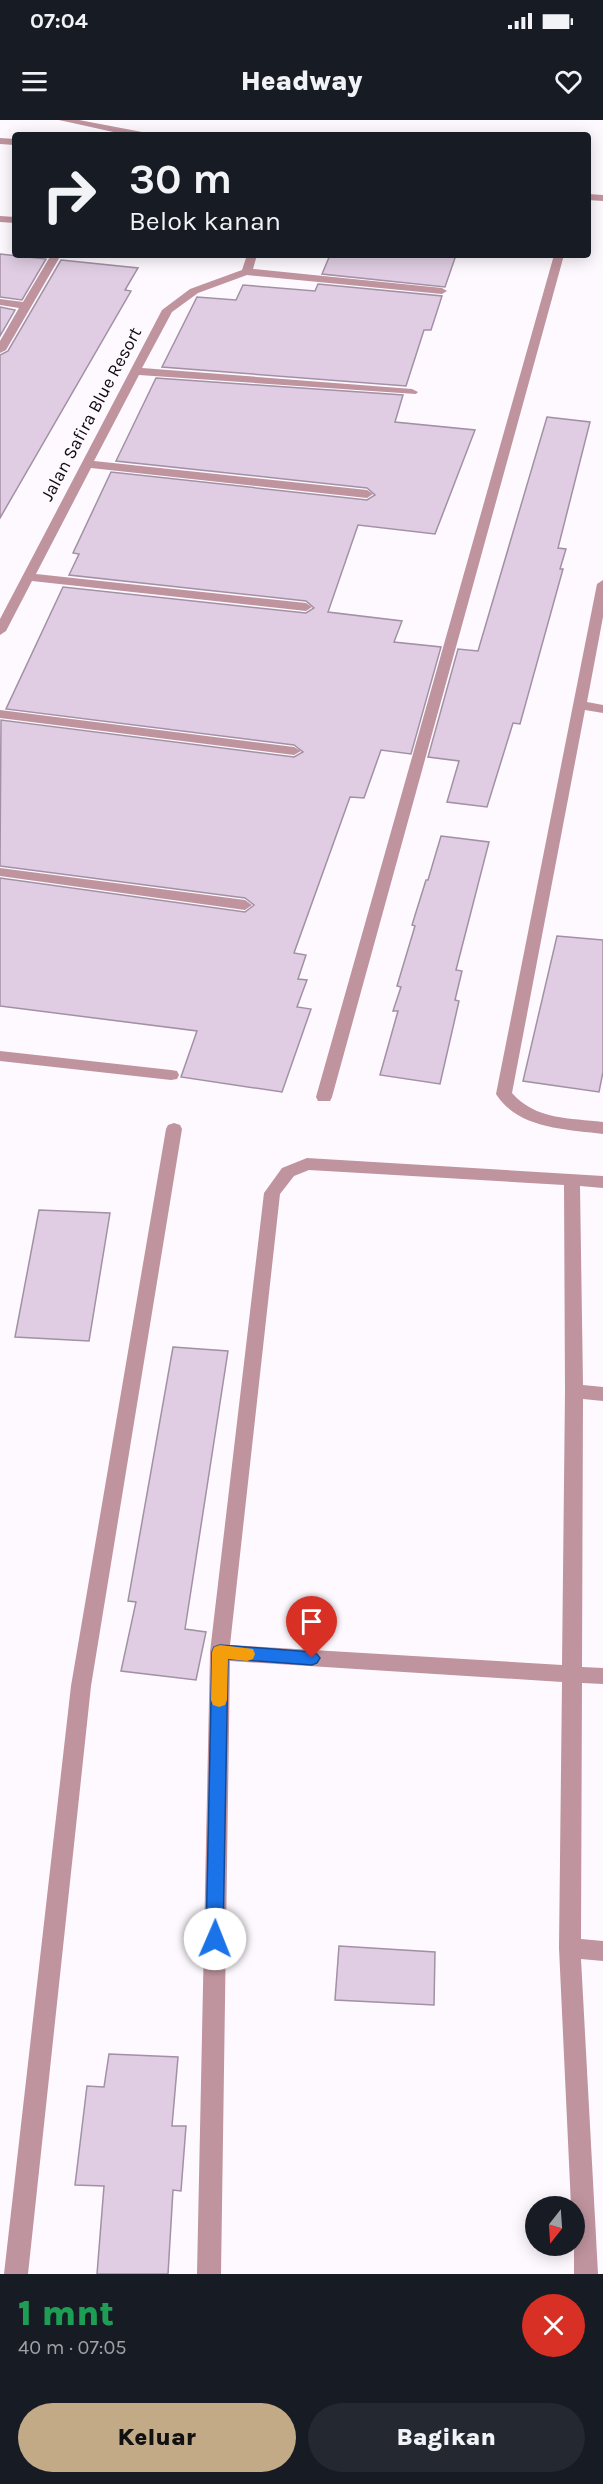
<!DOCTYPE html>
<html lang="id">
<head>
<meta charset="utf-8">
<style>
  body { margin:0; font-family:Karla,sans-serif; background:#242831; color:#f1f3f6; height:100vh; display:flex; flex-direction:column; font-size:22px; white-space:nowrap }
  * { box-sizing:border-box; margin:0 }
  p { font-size:20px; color:#9ea1a6 }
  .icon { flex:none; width:33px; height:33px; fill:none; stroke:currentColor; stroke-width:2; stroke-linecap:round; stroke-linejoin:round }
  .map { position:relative; height:2154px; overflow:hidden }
  .panel { display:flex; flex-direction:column; background:#171b24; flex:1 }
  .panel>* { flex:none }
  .hud { position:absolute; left:12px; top:12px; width:579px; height:126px; border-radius:6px; box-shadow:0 3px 15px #0003; background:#171b24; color:#f1f3f6; overflow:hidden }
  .needle { width:39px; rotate:197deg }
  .fabs { position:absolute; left:525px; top:2076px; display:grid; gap:12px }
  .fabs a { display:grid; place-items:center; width:60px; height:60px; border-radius:50%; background:#171b24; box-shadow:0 3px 15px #0003; font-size:30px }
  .pin { position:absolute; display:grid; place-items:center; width:51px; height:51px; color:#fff; margin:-62px -26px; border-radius:50% 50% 50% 0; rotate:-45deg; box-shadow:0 0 6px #0007 }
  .pin .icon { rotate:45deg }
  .me { position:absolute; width:66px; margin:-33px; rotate:1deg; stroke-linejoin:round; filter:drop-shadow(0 0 4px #0008) }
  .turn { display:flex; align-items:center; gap:21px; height:126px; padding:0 18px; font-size:27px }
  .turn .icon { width:78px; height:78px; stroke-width:2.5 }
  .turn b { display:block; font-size:42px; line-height:51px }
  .round { display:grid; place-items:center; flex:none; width:63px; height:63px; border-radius:32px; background:#242831 }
  .head { display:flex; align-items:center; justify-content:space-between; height:102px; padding:0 18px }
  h1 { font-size:36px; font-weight:800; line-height:45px; color:#1e9e55 }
  .button { display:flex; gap:12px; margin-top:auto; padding:12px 18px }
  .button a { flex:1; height:69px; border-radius:36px; background:#c2aa87; color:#111; font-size:24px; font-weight:800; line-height:69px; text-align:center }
  .button a+a { background:#242831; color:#f1f3f6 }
  .status { display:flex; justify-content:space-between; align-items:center; height:42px; padding:0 30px; background:#171b24; direction:ltr }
  .status svg { height:16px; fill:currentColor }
  header { display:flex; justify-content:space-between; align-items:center; height:78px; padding:0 18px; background:#171b24; font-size:27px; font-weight:800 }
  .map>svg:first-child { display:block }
</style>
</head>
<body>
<div class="status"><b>07:04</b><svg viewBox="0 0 49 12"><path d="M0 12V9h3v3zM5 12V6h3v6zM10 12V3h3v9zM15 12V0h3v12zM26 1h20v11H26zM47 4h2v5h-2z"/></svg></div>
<header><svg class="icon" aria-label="menu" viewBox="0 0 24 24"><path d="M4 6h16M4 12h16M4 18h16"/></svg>Headway<svg class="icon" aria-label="heart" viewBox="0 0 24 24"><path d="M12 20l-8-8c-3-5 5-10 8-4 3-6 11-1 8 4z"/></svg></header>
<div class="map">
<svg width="603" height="2154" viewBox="0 0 603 2154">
  <rect width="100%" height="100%" fill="#fdf9fe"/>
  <path fill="#e0cde3" stroke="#a290a5" stroke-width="1.5" d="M0,134L46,139L22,180L0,177Z
    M330,135H456L445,167L322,154Z
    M61,140L138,148L125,170L131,171L0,398V235L8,231Z
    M318,164L442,176L431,210H424L406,266L162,247L197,177L236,180L243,165L315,171Z
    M0,187L15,190L0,216Z
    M156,258L403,275L395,302L475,310L435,414L358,405L328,492L402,501L394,522L441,527L411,634L381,630L364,678L350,677L294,833L306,835L298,859L307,860L297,887L311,889L282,972L181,957L197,911L0,886V758L245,792L254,785L245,778L0,746L1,600L294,637L303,632L294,625L6,589L63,467L306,493L314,488L306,481L69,455L79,434L73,433L111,352L367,380L375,375L367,368L116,341Z
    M547,297L590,302L558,428L566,429L560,449H563L520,604L513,603L487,687L447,682L459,641L428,637L458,529L478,531Z
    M441,716L489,722L456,850L462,851L455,880L459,881L440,964L380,955L398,891H393L401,867L397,866L415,806L412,805L426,760H428Z
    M557,816L603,820V952L599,972L523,961Z
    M39,1090L110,1093L89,1221L15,1217Z
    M173,1227L228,1231L185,1509L206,1512L196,1560L121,1551L136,1482L128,1481Z
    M339,1826L435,1832L434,1885L335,1880Z
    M109,1934L178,1937L172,2006H186L181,2071L173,2070L168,2154H97L104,2066L75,2065L87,1966L104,1967Z"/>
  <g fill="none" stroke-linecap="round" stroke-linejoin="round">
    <path fill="#bf949e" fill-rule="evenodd" d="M59,0H79L142,12L147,15H127Z
      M0,18L15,19V25L0,24Z
      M588,74L603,75V81L588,80Z
      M0,96L15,97V103L0,102Z
      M51,135H61L6,230L0,233V221L19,188L0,185V179L23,182Z
      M247,135H257L253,149L442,168L447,171L442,174L247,155L198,173L172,192L142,248L412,269L418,272L416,274L139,255L94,341L367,370L373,374L367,378L91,348L36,454L306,483L312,487L306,491L32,461L6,511L0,515V499L162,190L190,169L242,150Z
      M554,135H564L332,977L330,981H318L316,977Z
      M603,460V497L587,582L603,585V593L585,590L512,973C535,1000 571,998 603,1002V1014C566,1009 518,1009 496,974L597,464Z
      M0,590L294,627L301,631L294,635L0,598Z
      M0,748L245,780L252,785L245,790L0,756Z
      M0,931L171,950L177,951L179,955L177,959L171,960L0,941Z
      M174,1003L180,1005L182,1009L91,1566L28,2154H4L71,1566L166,1009L168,1005Z
      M307,1038L603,1056V1068L580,1066L583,1265L603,1267V1281L583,1279L582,1547L603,1548V1564L582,1563L581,1819L603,1821V1841L581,1839L598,2154H574V2086H571L559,1828L562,1562L230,1541L221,2154H197L210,1532L264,1073L282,1048ZM309,1050L564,1065L565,1271L562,1545L230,1525L280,1074L294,1056Z"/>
  </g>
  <path fill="#1a73e8" stroke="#114b97" stroke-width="1.5" d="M220,1525L312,1532L317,1534L320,1538L317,1543L312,1545L228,1539L223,1819L221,1825L215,1827L208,1825L206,1819L212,1532L214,1527Z"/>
  <path fill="#f59e0b" d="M220,1525L253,1529L255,1534L253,1539L247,1541L228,1539L227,1580L225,1585L219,1587L213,1585L211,1580L212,1532L214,1527Z"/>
  <g text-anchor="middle" stroke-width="4.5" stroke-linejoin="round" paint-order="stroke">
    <g font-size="18" fill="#100a11" stroke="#fdf9fe">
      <text transform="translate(91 294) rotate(-62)" y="6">Jalan Safira Blue Resort</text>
    </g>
  </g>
</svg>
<div class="fabs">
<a><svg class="needle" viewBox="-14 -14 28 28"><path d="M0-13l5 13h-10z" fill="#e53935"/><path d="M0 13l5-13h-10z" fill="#9ea1a6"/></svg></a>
</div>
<div class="pin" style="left:312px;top:1538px;background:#d93025"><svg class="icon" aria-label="arrive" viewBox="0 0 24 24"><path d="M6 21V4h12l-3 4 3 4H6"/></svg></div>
<svg class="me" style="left:215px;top:1819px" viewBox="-20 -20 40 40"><circle r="19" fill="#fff"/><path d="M0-13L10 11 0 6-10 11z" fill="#1a73e8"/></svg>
<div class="hud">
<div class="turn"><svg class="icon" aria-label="right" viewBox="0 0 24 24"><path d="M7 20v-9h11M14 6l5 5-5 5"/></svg><div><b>30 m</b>Belok kanan</div></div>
</div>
</div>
<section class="panel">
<div class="head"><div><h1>1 mnt</h1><p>40 m · 07:05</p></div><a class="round" style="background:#d93025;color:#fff"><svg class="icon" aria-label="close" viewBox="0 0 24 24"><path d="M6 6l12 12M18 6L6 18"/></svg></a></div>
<div class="button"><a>Keluar</a><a>Bagikan</a></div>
</section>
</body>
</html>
